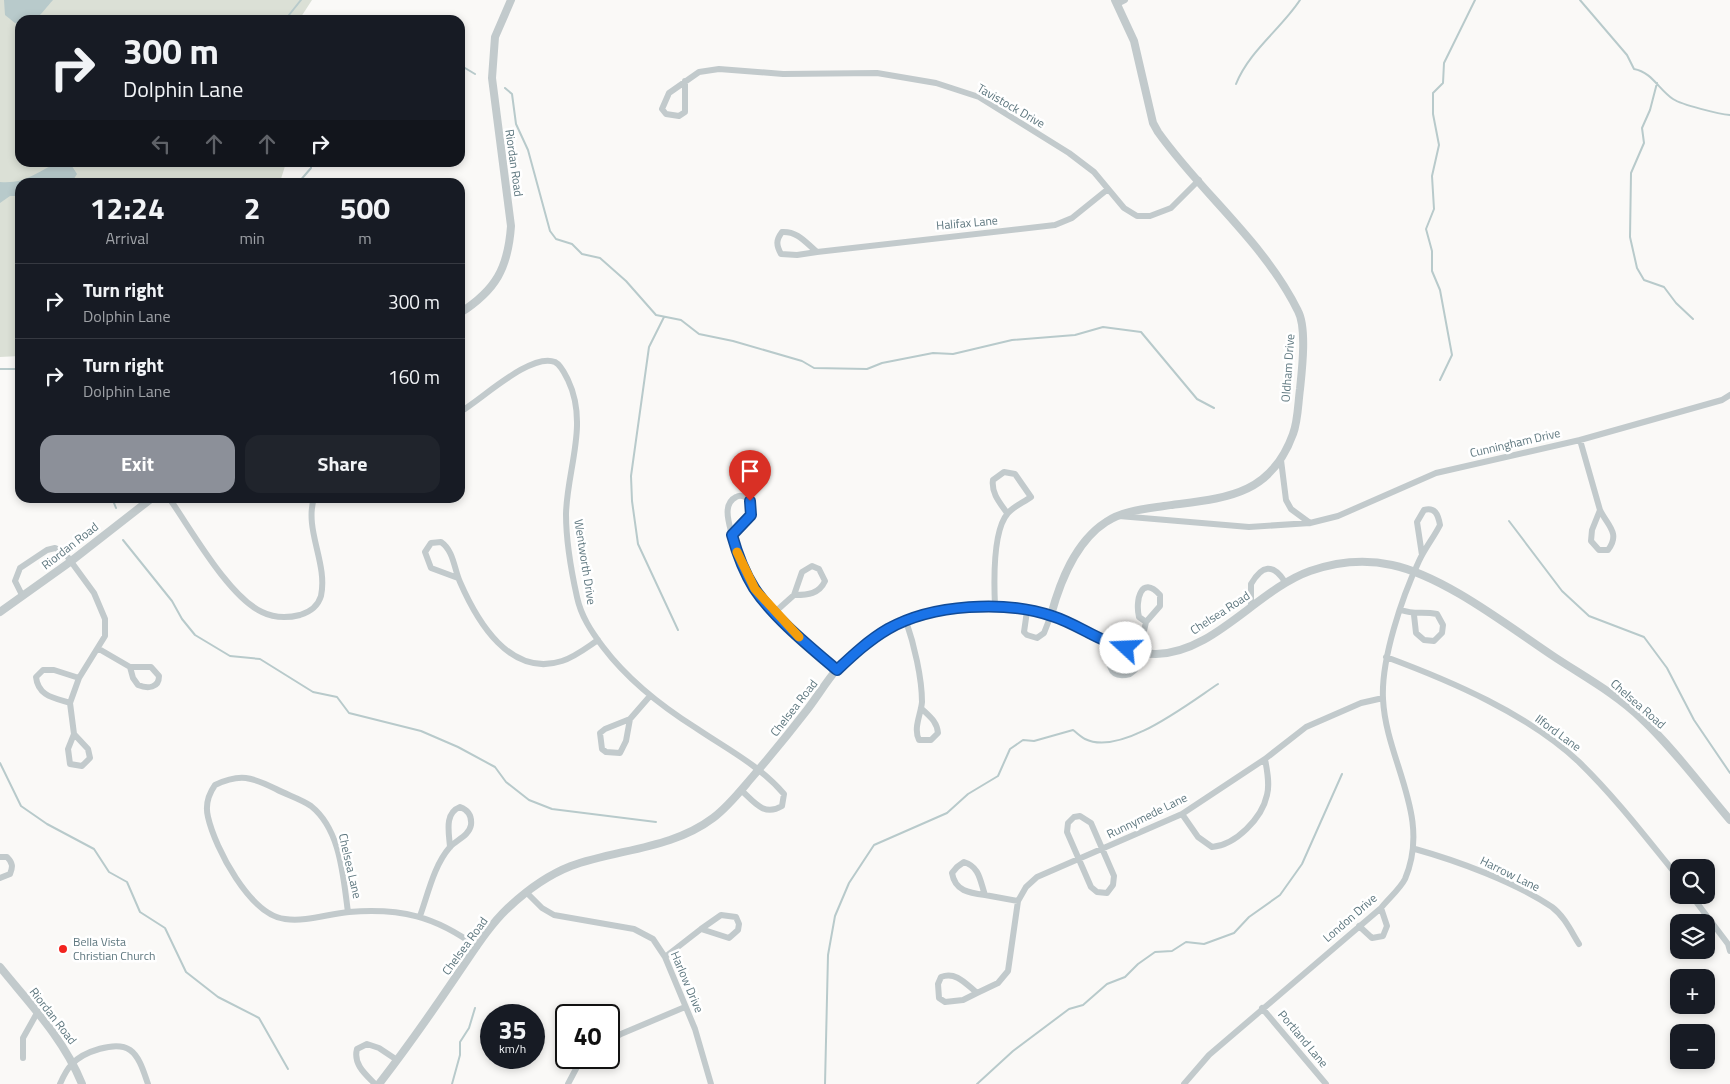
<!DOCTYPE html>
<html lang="en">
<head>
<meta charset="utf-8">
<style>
  body { margin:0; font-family:"Titillium Web",sans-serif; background:#20242c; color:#f1f3f6; height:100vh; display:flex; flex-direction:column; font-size:19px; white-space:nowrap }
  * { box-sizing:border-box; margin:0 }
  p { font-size:16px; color:#9ea1a6 }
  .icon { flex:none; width:28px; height:28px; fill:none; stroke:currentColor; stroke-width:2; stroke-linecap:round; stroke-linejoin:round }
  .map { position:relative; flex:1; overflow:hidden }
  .panel { position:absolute; left:15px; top:178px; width:450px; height:325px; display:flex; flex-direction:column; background:#171b24; border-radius:15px; box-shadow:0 2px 8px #0003 }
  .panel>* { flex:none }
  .hud { position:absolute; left:15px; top:15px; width:450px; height:152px; border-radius:15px; box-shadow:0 2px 8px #0003; background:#171b24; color:#f1f3f6; overflow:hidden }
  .controls { position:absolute; left:1670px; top:859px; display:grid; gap:10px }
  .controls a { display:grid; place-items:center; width:45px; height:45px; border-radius:10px; background:#171b24; box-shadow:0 2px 8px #0003; font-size:25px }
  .speed { position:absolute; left:480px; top:1004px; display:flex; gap:10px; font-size:25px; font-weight:700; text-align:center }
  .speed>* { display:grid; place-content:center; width:65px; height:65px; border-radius:50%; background:#171b24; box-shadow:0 2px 8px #0003; line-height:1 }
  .speed small { font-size:12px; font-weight:400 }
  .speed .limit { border:2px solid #111; border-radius:8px; background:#fff; color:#111 }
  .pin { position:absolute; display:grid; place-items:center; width:42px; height:42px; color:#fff; margin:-51px -21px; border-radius:50% 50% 50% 0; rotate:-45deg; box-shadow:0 0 5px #0007 }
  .pin .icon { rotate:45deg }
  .me { position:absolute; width:55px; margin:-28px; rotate:290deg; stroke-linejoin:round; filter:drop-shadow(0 0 4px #0008) }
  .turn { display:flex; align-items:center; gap:18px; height:105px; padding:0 25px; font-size:22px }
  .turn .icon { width:65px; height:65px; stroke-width:2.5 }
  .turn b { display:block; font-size:35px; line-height:42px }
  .lanes { display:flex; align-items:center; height:48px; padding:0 25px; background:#0003; justify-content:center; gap:25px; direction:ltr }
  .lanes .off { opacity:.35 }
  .eta { display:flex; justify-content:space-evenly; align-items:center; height:85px; text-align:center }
  .eta b { font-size:30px; font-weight:700; line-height:35px }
  .button { display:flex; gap:10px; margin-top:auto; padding:10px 25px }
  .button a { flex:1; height:58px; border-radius:15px; background:#8c9099; color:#fff; font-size:20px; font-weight:700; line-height:58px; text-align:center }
  .button a+a { background:#20242c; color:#f1f3f6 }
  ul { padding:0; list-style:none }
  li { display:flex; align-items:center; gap:15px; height:75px; padding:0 25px; border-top:1px solid #363941 }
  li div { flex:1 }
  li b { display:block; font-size:19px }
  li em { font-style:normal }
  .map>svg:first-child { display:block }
</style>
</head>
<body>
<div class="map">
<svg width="1730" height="1084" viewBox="0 0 1730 1084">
  <rect width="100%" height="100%" fill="#faf9f7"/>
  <path fill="#dbe0d6" d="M0,0H312L299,20H20V162L286,163L280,182H20V356L0,357Z"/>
  <path fill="#b8cacb" d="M4,0H53C40,14 41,20 20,20V23H15L5,15Z
    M58,163H70L77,174L72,182H20V196H10L0,203V182C27,184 35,172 58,163Z"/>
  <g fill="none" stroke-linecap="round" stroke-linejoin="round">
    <path stroke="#b8cacb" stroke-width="2" d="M1580,0L1627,55L1634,69C1652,72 1659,90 1673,99C1682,105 1719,114 1730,115
      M285,20L301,0
      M460,65L475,74
      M1657,83L1650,110L1642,128L1644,143L1631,173L1630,237L1637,268L1644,280L1664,287L1676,303L1693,319
      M1236,84C1249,51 1281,29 1300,0
      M505,88L512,94L516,124L528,150L550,231L556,239L572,244L582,254L600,258L626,281L656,315L681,320L699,334L733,341L802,361L814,368L867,369L882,363L933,353L953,354L1012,340L1075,335L1103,327L1141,332L1197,399L1214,408
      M299,182L311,168V162
      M664,317L649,347L631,476L632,501L638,544L678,630
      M0,369H20
      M1440,380L1452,355L1440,290L1432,271V251L1426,229L1434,209L1432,176L1439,145L1433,114V93L1443,83L1444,63L1475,0
      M112,498L116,508
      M1509,521L1562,591L1589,616L1644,637L1667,668L1694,720L1730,773
      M123,540L172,601L182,619L195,635L230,656L260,659L313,692L337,697L349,713L421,731L458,747L495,767L506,782L529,800L552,809L656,822
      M0,763L21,806L47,824L94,849L109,872L127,882L140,912L165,928L186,972L218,997L259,1018L288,1069
      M452,1084L460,1055V1042L469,1028L475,1008
      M825,1084L828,955L835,916L849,883L874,845L947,813L968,794L998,776L1010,749L1023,740L1034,741L1073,730C1077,733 1081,737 1085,739C1121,757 1189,703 1218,684
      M977,1084L1013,1051L1069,1009L1083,1005L1107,984L1125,977L1138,964L1155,952L1172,951L1186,942L1204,944L1234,933L1249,917L1280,895L1302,864L1342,774"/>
    <path stroke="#c2cacc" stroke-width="6" d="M1117,4L1125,0
      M685,81V112L679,116L666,114L662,109L669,93L699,72L719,69L783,74L877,73L936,83L979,97L1069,153L1094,172L1124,208L1137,216H1150L1171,208L1199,180
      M817,252L797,255L781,254C776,245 776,240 782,232C798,231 806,243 817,252L1055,225L1072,218L1108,189
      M460,412C481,400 531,352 555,362C561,365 565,374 568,380C589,424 567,469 566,514C566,541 571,570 577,597C581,616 591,631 603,647C628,680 661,706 696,728C727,749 759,765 784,794L782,806C764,817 754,802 741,790
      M1580,440L1600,510L1592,530L1591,541L1599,550H1608C1621,533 1607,525 1600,510
      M1281,460L1286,500L1291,509L1310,523
      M169,498C191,529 228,596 262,612C274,618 288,618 300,615C310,612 318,606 321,596C328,563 304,530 314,498
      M1119,516L1249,527L1310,523L1338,516L1436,473L1580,440L1722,400L1730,395
      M732,535C729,523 722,504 736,497C741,494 746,497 750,501L751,515L732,535L755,589L799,638L837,670
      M458,578L431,568L425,552L431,543L441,542C454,551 454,569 460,582C477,621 510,678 562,661C575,657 586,648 598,640
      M22,595L15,581L20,568L47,550L55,548L64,552L94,593L105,619V636L79,678L70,703L74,734L68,749L70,764L82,766L90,758L88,749L74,734
      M995,606C994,584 992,531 1008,513C1013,507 1024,502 1031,497L1015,474L1004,472L993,480C991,493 1000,503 1007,513
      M1251,607V584C1262,565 1273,563 1285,582
      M1401,610C1415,615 1423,611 1437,614L1443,625L1442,633L1434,641L1424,640L1416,633L1414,615
      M1027,611L1024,632L1027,635L1037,638L1044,633L1051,615
      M775,612L794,595H795C808,595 819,594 825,581L819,569L812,566L802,572L794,595
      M906,621C914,644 922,678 922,702C921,714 913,728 919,740H931L938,733C937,721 929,716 921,708
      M1112,645C1108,660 1106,680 1130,674L1135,670L1146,622L1160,606V595C1141,574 1135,601 1139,617L1146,622
      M99,649L130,667L133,678L138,685C148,689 159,688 159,676L151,667H130
      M1386,657C1451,681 1528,714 1579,762C1616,798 1647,839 1679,878
      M70,703C54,698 38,696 36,677L43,670H54L79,678
      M630,719L626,741L620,753L606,752L602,749L600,733L605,729L630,719L650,696
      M1182,814L1198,837L1212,847C1236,845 1262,818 1267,795C1270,784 1267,770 1265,759
      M1080,816L1091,823L1114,876L1113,885L1107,893L1097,892L1091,887L1067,832L1068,823L1074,817Z
      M1415,849C1458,861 1515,882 1552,907C1564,916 1571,931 1579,944
      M0,857H7C13,863 13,867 10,874L0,878
      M526,892L542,908L554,915L634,929L653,939L665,957L695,1029L711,1084
      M985,895C969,893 955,891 952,873L957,867L964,862C980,867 980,881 985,895L1018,901
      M1691,895L1728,944L1730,951
      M348,912C343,877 341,830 311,806C301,799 287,795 276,789C252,777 240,773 215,785C208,795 205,805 208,817C215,848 250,915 285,919C306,922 328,914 349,912C401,908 435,916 477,947
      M420,916C428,894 434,865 450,847C456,840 469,836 471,825C472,816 468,810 460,807C444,813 449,833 450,847
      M1359,926L1372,938L1383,936L1387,926L1381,908
      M665,957L701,929L729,938L738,930L739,924L736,917L721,915L701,929
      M977,993L963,1000L945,1002L939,998L938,984L941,977C956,971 966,984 977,993L998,983L1008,971L1018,901L1026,887L1037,877L1182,814L1265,759L1306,727L1361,703L1383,698
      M1262,1008L1326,1084
      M566,1024L562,1027C558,1036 559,1046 566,1054
      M609,1041L621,1034L685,1007
      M23,1058V1038L37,1013
      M570,1058L578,1065
      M60,1084C63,1077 66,1070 72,1064C83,1052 116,1040 130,1050C140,1057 144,1073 148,1084
      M375,1084C365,1074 353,1064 357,1049L367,1044L379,1048L397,1060
      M568,1084L578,1065L587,1058
      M1184,1084L1209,1055L1381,908C1388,899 1400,889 1405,879C1432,816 1386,761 1383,699C1381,659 1402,597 1419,561C1425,548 1434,537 1440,525C1438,514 1435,507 1424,510L1417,522L1422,555"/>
    <path stroke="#c2cacc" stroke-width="8" d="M460,313C496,290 508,268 511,226L492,78L495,37L511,0
      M0,612L70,562L152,498
      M1051,615C1060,582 1075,542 1106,522C1122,511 1144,509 1164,506C1222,498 1270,498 1293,434C1298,421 1298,404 1300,389C1302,370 1307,328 1298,311C1264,242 1202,194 1158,132L1153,123L1134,41L1115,0
      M0,967C30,1004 64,1039 82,1084
      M379,1084C406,1049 432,1012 457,975C473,952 488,927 508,908C526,891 548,875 571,866C618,849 672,849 713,818C729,806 741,790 754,775C772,754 790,732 807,710C817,697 826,682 837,669C863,641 899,619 938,612C982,603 1028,605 1070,623C1098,635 1123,654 1156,654C1214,653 1257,590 1310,571C1336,562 1365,559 1392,565C1444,576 1508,626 1553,656C1583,676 1615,693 1642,719C1674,749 1701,786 1730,820"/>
  </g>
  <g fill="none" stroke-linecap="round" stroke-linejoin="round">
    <defs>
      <path id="route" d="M750,501L751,515L732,535C737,553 744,572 754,588C773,617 810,647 837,670C853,655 869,640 888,629C932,604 1005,600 1052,616C1078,624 1099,642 1126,648"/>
    </defs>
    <use href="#route" stroke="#114b97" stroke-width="12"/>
    <use href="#route" stroke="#1a73e8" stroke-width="9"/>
    <path stroke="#f59e0b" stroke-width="9" d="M737,552L755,589L799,637"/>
  </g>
  <circle fill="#f2241f" stroke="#fff" stroke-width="2" cx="63" cy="949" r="5"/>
  <g text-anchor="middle" stroke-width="5" stroke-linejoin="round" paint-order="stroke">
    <g font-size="12" fill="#5e777f" stroke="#fff">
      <text transform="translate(1011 106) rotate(30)" y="4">Tavistock Drive</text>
      <text transform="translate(514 163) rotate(82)" y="4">Riordan Road</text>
      <text transform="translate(967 223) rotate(-5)" y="4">Halifax Lane</text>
      <text transform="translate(1288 368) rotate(-86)" y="4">Oldham Drive</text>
      <text transform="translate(1515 443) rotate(-13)" y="4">Cunningham Drive</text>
      <text transform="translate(70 546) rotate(-38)" y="4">Riordan Road</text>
      <text transform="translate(585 562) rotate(81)" y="4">Wentworth Drive</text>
      <text transform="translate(1220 613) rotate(-33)" y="4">Chelsea Road</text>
      <text transform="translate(1638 704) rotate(41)" y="4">Chelsea Road</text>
      <text transform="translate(794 708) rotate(-52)" y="4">Chelsea Road</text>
      <text transform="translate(1558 733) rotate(36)" y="4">Ilford Lane</text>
      <text transform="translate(1147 816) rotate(-26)" y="4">Runnymede Lane</text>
      <text transform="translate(350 866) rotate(77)" y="4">Chelsea Lane</text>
      <text transform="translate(1510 874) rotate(26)" y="4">Harrow Lane</text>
      <text transform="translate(1350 918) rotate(-41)" y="4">London Drive</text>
      <text transform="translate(465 946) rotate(-54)" y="4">Chelsea Road</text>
      <text transform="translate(687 982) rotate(67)" y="4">Harlow Drive</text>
      <text transform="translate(53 1016) rotate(52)" y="4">Riordan Road</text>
      <text transform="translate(1303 1039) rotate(50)" y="4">Portland Lane</text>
    </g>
    <g font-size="12" fill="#5e777f" stroke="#fff" text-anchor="start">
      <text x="73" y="946">Bella Vista<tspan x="73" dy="14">Christian Church</tspan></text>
    </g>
  </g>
</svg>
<div class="controls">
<a><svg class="icon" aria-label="search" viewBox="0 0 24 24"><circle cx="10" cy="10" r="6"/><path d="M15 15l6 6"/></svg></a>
<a><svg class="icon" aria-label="layers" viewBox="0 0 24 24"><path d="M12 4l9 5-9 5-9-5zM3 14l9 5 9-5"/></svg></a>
<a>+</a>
<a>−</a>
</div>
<div class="speed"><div>35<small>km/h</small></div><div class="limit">40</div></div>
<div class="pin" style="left:750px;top:501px;background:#d93025"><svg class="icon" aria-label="arrive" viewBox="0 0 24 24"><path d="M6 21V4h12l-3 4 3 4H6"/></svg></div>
<svg class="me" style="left:1126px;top:648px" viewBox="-20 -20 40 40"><circle r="19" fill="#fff"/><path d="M0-13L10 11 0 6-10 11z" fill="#1a73e8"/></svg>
<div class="hud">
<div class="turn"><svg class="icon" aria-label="right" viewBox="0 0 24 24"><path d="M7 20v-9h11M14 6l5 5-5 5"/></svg><div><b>300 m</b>Dolphin Lane</div></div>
<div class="lanes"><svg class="icon off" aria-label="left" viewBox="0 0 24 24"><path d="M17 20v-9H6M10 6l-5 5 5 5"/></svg><svg class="icon off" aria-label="ahead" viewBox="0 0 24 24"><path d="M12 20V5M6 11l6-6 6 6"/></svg><svg class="icon off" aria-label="ahead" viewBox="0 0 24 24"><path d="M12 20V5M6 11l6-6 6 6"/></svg><svg class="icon" aria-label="right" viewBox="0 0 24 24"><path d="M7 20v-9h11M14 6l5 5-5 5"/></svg></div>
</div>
<section class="panel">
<div class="eta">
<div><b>12:24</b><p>Arrival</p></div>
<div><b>2</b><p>min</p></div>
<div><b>500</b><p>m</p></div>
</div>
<ul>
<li><svg class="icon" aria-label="right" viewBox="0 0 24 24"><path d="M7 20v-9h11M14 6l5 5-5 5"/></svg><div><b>Turn right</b><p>Dolphin Lane</p></div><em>300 m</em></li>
<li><svg class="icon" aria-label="right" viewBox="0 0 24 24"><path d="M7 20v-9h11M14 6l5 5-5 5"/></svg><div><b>Turn right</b><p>Dolphin Lane</p></div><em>160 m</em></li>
</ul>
<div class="button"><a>Exit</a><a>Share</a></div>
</section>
</div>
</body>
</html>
